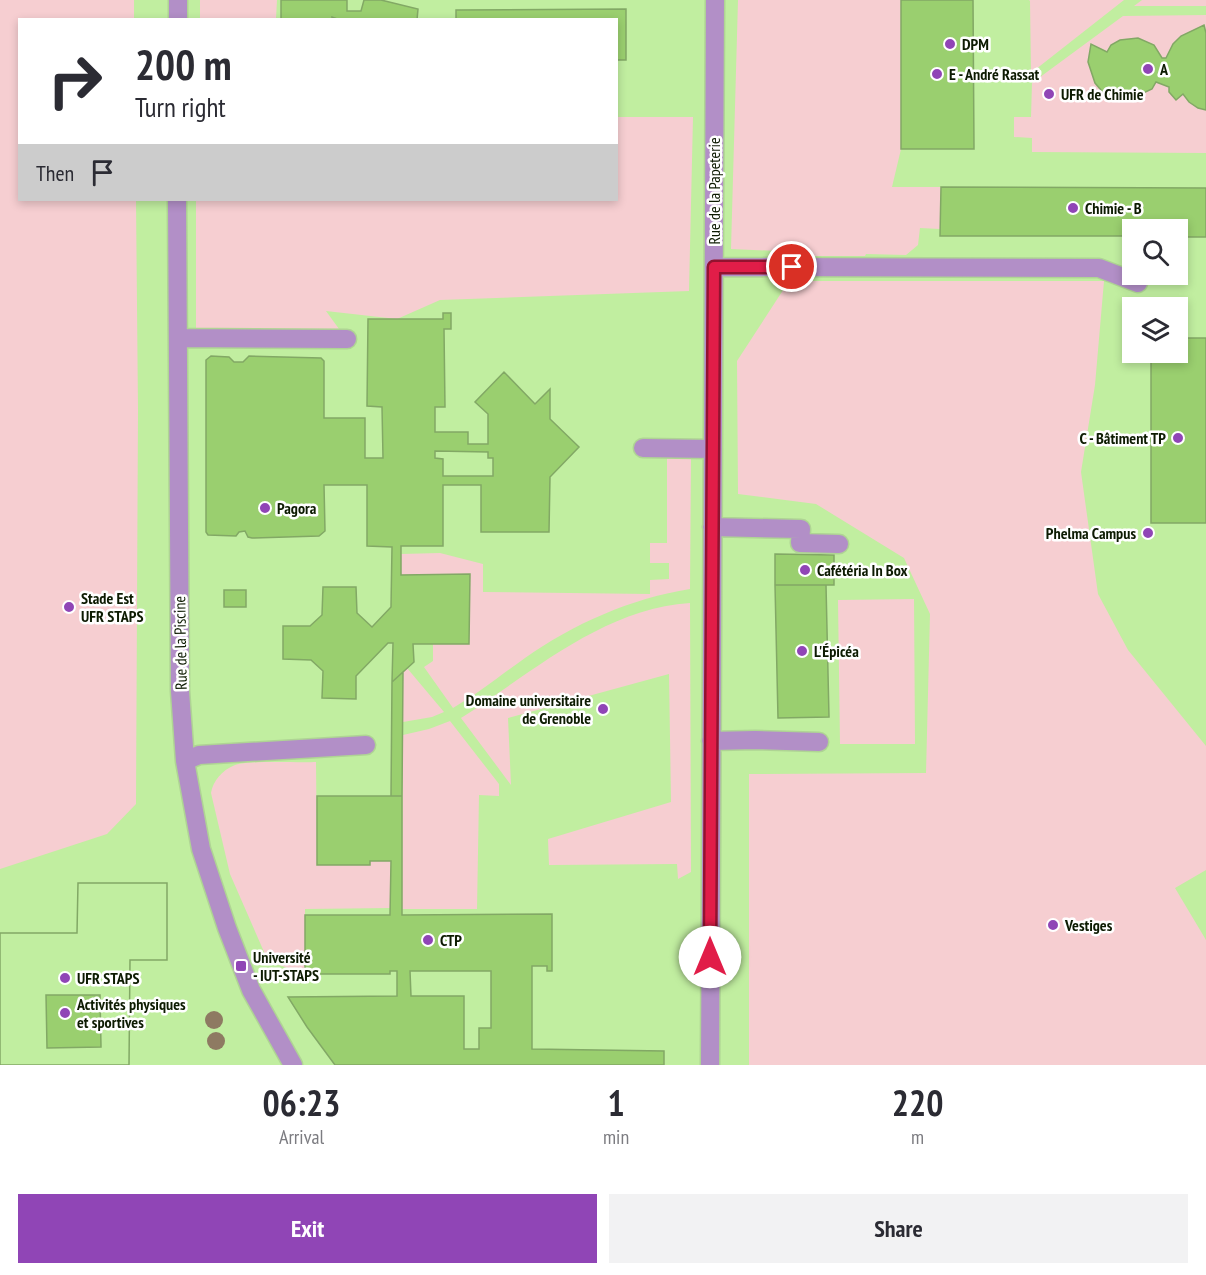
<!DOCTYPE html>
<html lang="en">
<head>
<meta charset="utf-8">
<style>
  body { margin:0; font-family:"PT Sans Narrow",sans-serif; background:#f2f2f3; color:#2b2b33; height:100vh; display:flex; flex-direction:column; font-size:22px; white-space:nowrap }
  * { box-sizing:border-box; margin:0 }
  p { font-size:20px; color:#7c7c81 }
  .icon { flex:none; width:33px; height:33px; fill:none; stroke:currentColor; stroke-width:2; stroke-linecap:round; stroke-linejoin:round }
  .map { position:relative; height:1065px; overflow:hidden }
  .sheet { display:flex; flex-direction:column; background:#fff; flex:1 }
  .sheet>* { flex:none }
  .hud { position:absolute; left:18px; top:18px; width:600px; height:183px; border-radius:0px; box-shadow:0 3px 9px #0003; background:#fff; color:#2b2b33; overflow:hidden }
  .tools { position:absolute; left:1122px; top:219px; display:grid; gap:12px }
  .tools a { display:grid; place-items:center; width:66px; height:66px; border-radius:0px; background:#fff; box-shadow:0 3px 9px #0003; font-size:30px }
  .pin { position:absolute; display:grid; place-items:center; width:51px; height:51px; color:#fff; margin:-26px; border:3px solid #fff; border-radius:50%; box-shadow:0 2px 6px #0007 }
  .me { position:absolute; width:66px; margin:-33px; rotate:0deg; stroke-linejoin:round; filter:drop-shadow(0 0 4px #0008) }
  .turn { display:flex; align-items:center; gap:21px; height:126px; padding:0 18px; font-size:27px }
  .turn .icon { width:78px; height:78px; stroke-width:2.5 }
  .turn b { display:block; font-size:42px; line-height:51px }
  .then { display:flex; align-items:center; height:57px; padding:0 18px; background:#0003; gap:12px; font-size:22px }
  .eta { display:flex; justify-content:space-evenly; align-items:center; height:102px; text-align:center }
  .eta b { font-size:36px; font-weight:700; line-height:42px }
  .primary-button { display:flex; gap:12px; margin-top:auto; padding:12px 18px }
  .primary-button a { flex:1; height:69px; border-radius:0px; background:#9045b6; color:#fff; font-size:24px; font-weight:700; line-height:69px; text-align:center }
  .primary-button a+a { background:#f2f2f3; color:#2b2b33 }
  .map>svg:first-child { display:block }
</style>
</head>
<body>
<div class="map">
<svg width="1206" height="1065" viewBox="0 0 1206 1065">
  <rect width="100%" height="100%" fill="#cef7b0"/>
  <path fill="#c1eea0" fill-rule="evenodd" d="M0,0H1206V1065H0ZM20,20H616V200H20ZM1132,230H1178V274H1132ZM1132,308H1178V352H1132Z"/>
  <path fill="#f6ced1" d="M0,0H134V19L20,20V200H136L138,410L136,804L107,834L0,869Z
    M200,0H277L276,19H200Z
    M738,0H901V149L892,187H941L940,229L920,228L918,245L906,255L866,254L865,256H807L801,252L731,249Z
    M1029,0H1124L1031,73L1030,1Z
    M1142,0H1206V6H1134Z
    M1206,15V153L1032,152V138L1014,137V117H1031L1032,83L1123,16Z
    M617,117H693L689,291L440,300L397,319L326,311L339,329L196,330V200H616Z
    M789,281H1104L1095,385L1081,472L1098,594L1128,650L1206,746V870L1175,888L1206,940V1065H749V774L926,773L930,614L904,558L816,504L738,494L737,361Z
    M667,453L691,456L690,589C632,598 573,624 525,658C501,675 479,693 453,708L424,667L433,661V644H469L470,574L401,575V554L440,553L483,564V592L650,594V580L669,579V563H650V543H667Z
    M914,599L915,744H840L838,600Z
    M690,603L691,872L678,879L677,864L549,865L548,839L671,802L669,674L508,718L511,785L461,718C532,673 602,609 690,603Z
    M407,668L444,712L432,717L403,722V672Z
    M450,721L499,784V796L479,795L477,909H402L403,735L429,729Z
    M316,762L317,865H370V861H391L390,908L305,909V974L268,961L230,874L211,793C213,781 222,770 235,765C249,760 298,763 316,762Z"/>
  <path fill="#9acf6f" stroke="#82a865" stroke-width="1.5" fill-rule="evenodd" d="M281,0H347V11H361L364,0H381L418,9L417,20H340L332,17V20H281Z
    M901,0H973L974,149H901Z
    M626,9V60H616V20H456V10Z
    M1204,25L1206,33V110L1198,108L1189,102L1183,94L1176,100L1169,92V87L1156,82L1152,89L1139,95L1125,94L1114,88L1107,97L1095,83L1088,62L1091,44L1107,52L1111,45L1120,40L1138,38L1154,45L1162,58H1166L1173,44L1181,36Z
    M941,187L1206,188V237H1178V230H1132V236H940Z
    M443,313H451V329H444L445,407H435V432H468V444H488V414L475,402L504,372L535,404L550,389V419L579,447L550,477L549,532H481V485H443V546H401V575L470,574L469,644H413L414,662L392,682L393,643H388L356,676V699L322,698L323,671L311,660L283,659V626H310L322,615L323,587H356L357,613L372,627L391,607L392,547L367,546V485H324L325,531L319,536L252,538L248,537L245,531L239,532L236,536L208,535L206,532V360L211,356L229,357L234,362H243L249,356L321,358L324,361V418H365V458H383L382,407L367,406L368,319H443ZM435,451L488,452V458H493V476H443V459L435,458Z
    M1178,338H1206V523H1151V352H1178Z
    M775,554L834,555V585H775Z
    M775,585H826L829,717L778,718Z
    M224,590H246V607H224Z
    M403,672L402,796H391L392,682Z
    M317,796H402V915L552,914V971H547V966H532V1049L664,1051V1065H335L307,1027L288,997L397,996V971H390V974H305V915H390L391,861H370V865H317ZM410,971H491V1028H479V1049H464V996H411Z
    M78,883H167V960H130L129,1065H0V933H77ZM46,995H100L101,1047L47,1048Z
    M78,883H167V960H130L129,1065H0V933H77Z"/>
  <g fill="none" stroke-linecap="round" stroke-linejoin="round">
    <defs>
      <path id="minor" d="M178,20V0
        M177,200L180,691L185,761L201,849L227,928L251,990L293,1065
        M714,267L1099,268L1138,283
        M178,338L347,339
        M643,448L713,449
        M712,527L801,529L800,543L839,544
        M711,741L755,740L819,742
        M185,761L199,755L366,745
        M710,1065L715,0"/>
    </defs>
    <use href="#minor" stroke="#afd494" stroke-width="21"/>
    <use href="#minor" stroke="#b28fc7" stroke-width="18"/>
  </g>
  <g fill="#8e7a62">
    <circle cx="214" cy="1020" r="9"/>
    <circle cx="216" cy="1041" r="9"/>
  </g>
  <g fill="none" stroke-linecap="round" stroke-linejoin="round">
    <defs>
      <path id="route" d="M710,957L714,267H792"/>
    </defs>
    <use href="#route" stroke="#92132f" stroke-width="15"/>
    <use href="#route" stroke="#e11d48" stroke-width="10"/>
  </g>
  <g fill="#9045b6" stroke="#fff" stroke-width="2">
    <circle cx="950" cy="44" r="6"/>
    <circle cx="1148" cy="69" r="6"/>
    <circle cx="937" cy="74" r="6"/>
    <circle cx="1049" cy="94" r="6"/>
    <circle cx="1073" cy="208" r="6"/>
    <circle cx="1178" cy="438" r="6"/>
    <circle cx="265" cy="508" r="6"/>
    <circle cx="1148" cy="533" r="6"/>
    <circle cx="805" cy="570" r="6"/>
    <circle cx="69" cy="607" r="6"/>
    <circle cx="802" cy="651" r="6"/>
    <circle cx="603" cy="709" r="6"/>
    <circle cx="1053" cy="925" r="6"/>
    <circle cx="428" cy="940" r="6"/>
    <rect x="235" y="960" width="12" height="12" rx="3"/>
    <circle cx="65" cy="978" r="6"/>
    <circle cx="65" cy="1013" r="6"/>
  </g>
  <g text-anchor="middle" stroke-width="5" stroke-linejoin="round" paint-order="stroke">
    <g font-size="16" font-weight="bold" fill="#0d1b02" stroke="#fff" text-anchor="start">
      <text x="962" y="50">DPM</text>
      <text x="1160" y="75">A</text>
      <text x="949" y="80">E - André Rassat</text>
      <text x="1061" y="100">UFR de Chimie</text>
      <text x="1085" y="214">Chimie - B</text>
      <text x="1166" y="444" text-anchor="end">C - Bâtiment TP</text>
      <text x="277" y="514">Pagora</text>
      <text x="1136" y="539" text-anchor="end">Phelma Campus</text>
      <text x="817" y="576">Cafétéria In Box</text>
      <text x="81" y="604">Stade Est<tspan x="81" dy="18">UFR STAPS</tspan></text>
      <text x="814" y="657">L'Épicéa</text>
      <text x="591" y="706" text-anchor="end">Domaine universitaire<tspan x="591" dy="18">de Grenoble</tspan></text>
      <text x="1065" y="931">Vestiges</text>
      <text x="440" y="946">CTP</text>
      <text x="253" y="963">Université<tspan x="253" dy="18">- IUT-STAPS</tspan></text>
      <text x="77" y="984">UFR STAPS</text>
      <text x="77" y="1010">Activités physiques<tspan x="77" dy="18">et sportives</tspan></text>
    </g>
    <g font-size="16" fill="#0d1b02" stroke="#fff">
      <text transform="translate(714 191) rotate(-90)" y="6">Rue de la Papeterie</text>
      <text transform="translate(180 643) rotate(-91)" y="6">Rue de la Piscine</text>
    </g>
  </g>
</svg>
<div class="tools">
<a><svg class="icon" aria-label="search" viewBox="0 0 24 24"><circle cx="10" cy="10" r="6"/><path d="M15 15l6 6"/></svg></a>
<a><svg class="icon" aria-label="layers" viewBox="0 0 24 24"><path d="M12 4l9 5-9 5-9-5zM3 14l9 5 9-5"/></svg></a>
</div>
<div class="pin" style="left:792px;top:267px;background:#d93025"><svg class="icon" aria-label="arrive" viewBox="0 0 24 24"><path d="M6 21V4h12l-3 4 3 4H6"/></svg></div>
<svg class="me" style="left:710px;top:957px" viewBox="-20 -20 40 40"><circle r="19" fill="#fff"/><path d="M0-13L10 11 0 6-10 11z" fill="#e11d48"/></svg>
<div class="hud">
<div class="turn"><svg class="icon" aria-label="right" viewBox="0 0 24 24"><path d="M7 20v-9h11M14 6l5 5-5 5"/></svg><div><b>200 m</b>Turn right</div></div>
<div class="then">Then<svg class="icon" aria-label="arrive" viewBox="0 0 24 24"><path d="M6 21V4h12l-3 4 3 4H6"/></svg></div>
</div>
</div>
<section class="sheet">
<div class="eta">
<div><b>06:23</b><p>Arrival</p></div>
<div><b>1</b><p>min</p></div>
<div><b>220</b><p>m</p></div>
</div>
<div class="primary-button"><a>Exit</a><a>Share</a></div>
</section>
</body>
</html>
